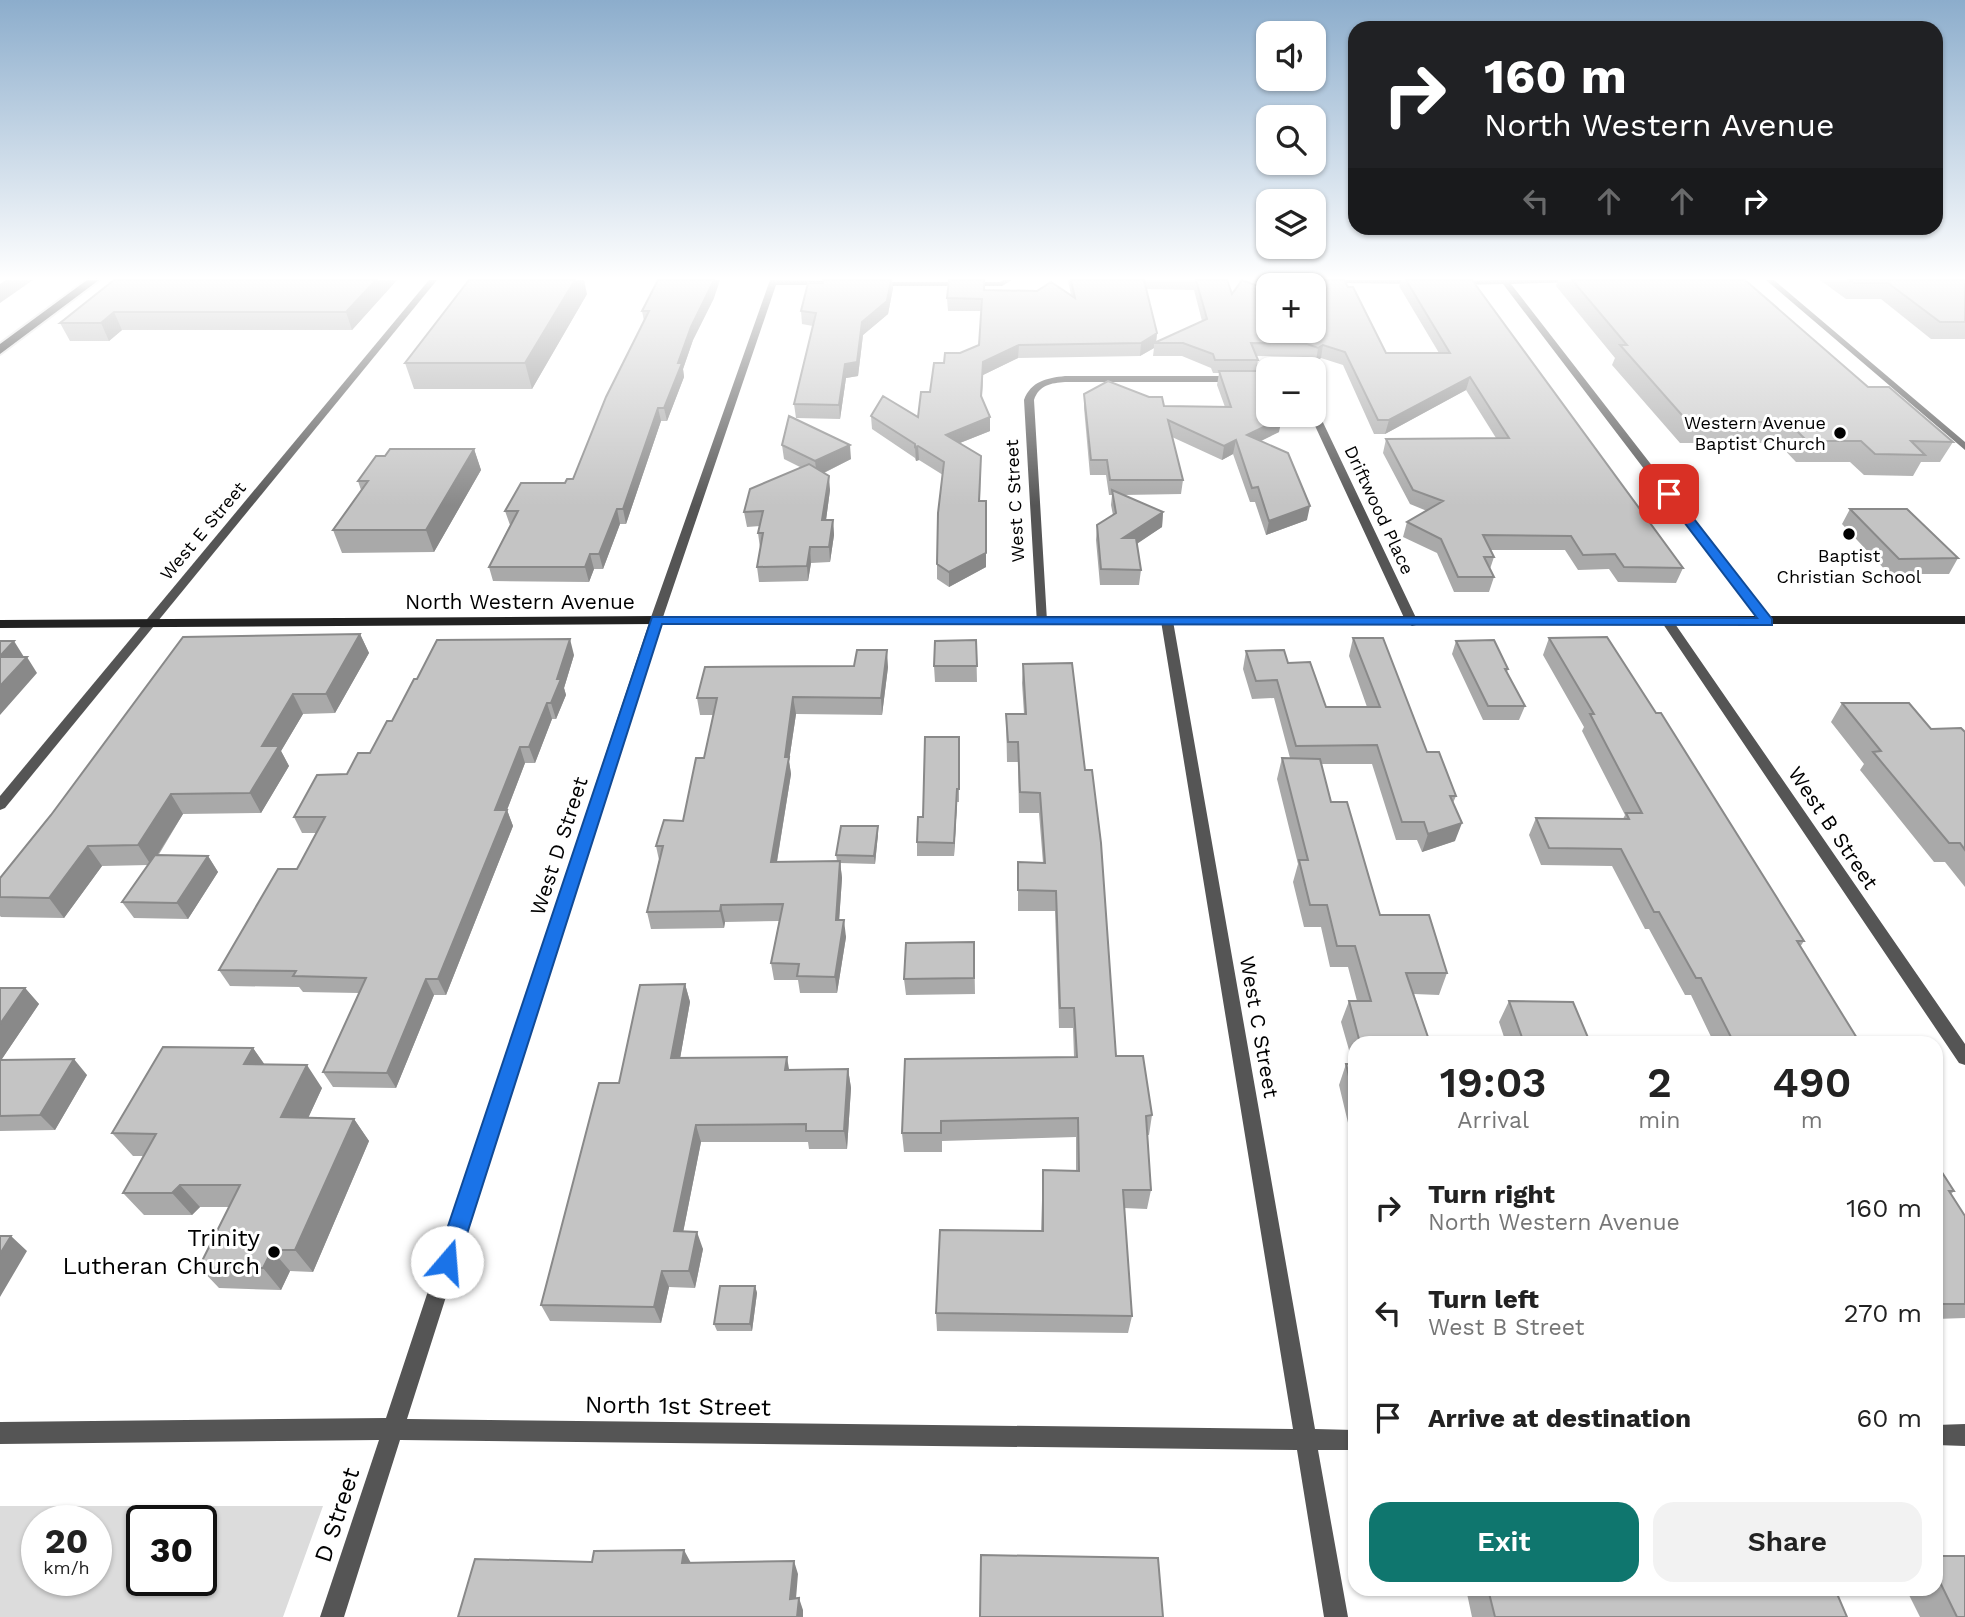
<!DOCTYPE html>
<html lang="en">
<head>
<meta charset="utf-8">
<style>
  body { margin:0; font-family:"Work Sans",sans-serif; background:#f2f2f2; color:#222; height:100vh; display:flex; flex-direction:column; font-size:26px; white-space:nowrap }
  * { box-sizing:border-box; margin:0 }
  p { font-size:23px; color:#767676 }
  .icon { flex:none; width:38px; height:38px; fill:none; stroke:currentColor; stroke-width:2; stroke-linecap:round; stroke-linejoin:round }
  .map { position:relative; flex:1; overflow:hidden }
  .details { position:absolute; left:1348px; top:1036px; width:595px; height:560px; display:flex; flex-direction:column; background:#fff; border-radius:21px; box-shadow:0 2px 5px #0004 }
  .details>* { flex:none }
  .banner { position:absolute; left:1348px; top:21px; width:595px; height:214px; border-radius:21px; box-shadow:0 2px 5px #0004; background:#202124; color:#fff; overflow:hidden }
  .fabs { position:absolute; left:1256px; top:21px; display:grid; gap:14px }
  .fabs a { display:grid; place-items:center; width:70px; height:70px; border-radius:14px; background:#fff; box-shadow:0 2px 5px #0004; font-size:35px }
  .speed { position:absolute; left:21px; top:1505px; display:flex; gap:14px; font-size:35px; font-weight:700; text-align:center }
  .speed>* { display:grid; place-content:center; width:91px; height:91px; border-radius:50%; background:#fff; box-shadow:0 2px 5px #0004; line-height:1 }
  .speed small { font-size:18px; font-weight:400 }
  .speed .limit { border:4px solid #111; border-radius:10px; background:#fff; color:#111 }
  .pin { position:absolute; display:grid; place-items:center; width:60px; height:60px; color:#fff; margin:-30px; border-radius:14px; box-shadow:0 4px 10px #0006 }
  .me { position:absolute; width:77px; margin:-38px; rotate:18deg; stroke-linejoin:round; filter:drop-shadow(0 0 5px #0008) }
  .turn { display:flex; align-items:center; gap:24px; height:147px; padding:0 21px; font-size:32px }
  .turn .icon { width:91px; height:91px; stroke-width:2.5 }
  .turn b { display:block; font-size:49px; line-height:60px }
  .lanes { display:flex; align-items:center; height:66px; padding:0 21px; background:#0003; justify-content:center; gap:35px; direction:ltr }
  .lanes .off { opacity:.35 }
  .eta { display:flex; justify-content:space-evenly; align-items:center; height:119px; text-align:center }
  .eta b { font-size:42px; font-weight:600; line-height:49px }
  .primary-button { display:flex; gap:14px; margin-top:auto; padding:14px 21px }
  .primary-button a { flex:1; height:80px; border-radius:21px; background:#0f766e; color:#fff; font-size:28px; font-weight:600; line-height:80px; text-align:center }
  .primary-button a+a { background:#f2f2f2; color:#222 }
  ul { padding:0; list-style:none }
  li { display:flex; align-items:center; gap:21px; height:105px; padding:0 21px }
  li div { flex:1 }
  li b { display:block; font-size:26px }
  li em { font-style:normal }
  .map>svg:first-child { display:block }
</style>
</head>
<body>
<div class="map">
<svg width="1965" height="1617" viewBox="0 0 1965 1617">
  <rect width="100%" height="100%" fill="#fff"/>
  <path fill="#dcdcdc" fill-rule="evenodd" d="M0,1506H323L283,1617H0ZM37,1521H96V1580H37ZM142,1521H201V1580H142Z"/>
  <g fill="none" stroke-linecap="round" stroke-linejoin="round">
    <defs>
      <path id="trunk" d="M87,280H99L0,354V344Z"/>
    </defs>
    <use href="#trunk" stroke="#dbdbdb" stroke-width="4"/>
    <path fill="#555" fill-rule="evenodd" d="M770,280L828,281L832,283L828,285H776L662,620L407,1419L1293,1429L1161,621L1167,617L1173,621L1315,1429L1354,1430V1450H1318L1348,1617H1324L1297,1450L400,1440L344,1617H320L379,1440L0,1444V1422L386,1418L650,620Z
      M1003,280H1012L1002,286H876L872,284L876,282H1000Z
      M1258,280H1417L1421,282L1417,284L1262,282Z
      M1493,280H1583L1579,282L1511,284L1771,619V625H1763L1503,284L1455,285L1451,283L1455,281Z
      M1766,280H1774L1965,442V450Z
      M1269,376V382H1065C1051,383 1039,385 1034,400L1047,621L1045,624H1037L1024,400C1031,381 1047,378 1065,376Z
      M1314,411L1319,414L1418,622L1416,625L1412,626L1406,622L1310,415H1314Z
      M1667,617L1671,618L1965,1044V1065L1959,1063L1661,621Z
      M1965,1424V1446L1936,1445V1425Z"/>
    <path fill="#555" fill-rule="evenodd" d="M429,280H437L5,808L0,810V796Z"/>
    <path fill="#222" fill-rule="evenodd" d="M656,616H1965V624H656L0,628V620Z"/>
    <use href="#trunk" fill="#000" fill-rule="evenodd"/>
  </g>
  <path fill="#a9a9a9" fill-rule="evenodd" d="M114,280H397L352,330H122L109,341H70L60,323Z
    M823,280H892L893,288L888,314L863,335L858,376L846,378L840,419L796,418L794,404L813,326L802,324L801,311L823,283Z
    M1068,280H1227L1232,294L1314,331V285H1301L1302,280H1344L1386,353H1439L1399,286L1401,280H1472L1683,568L1676,583L1618,582L1609,569L1578,570L1565,550H1490L1494,557L1490,569L1494,577L1489,592H1454L1437,553L1403,537L1407,522L1427,511L1410,504L1383,453L1386,439L1496,438L1466,390L1385,434H1374L1343,365L1321,358L1316,361L1304,357L1256,356L1258,360L1256,371L1279,432L1261,441L1307,520L1266,535L1255,502H1250L1233,454L1222,460L1172,437L1183,480L1181,494L1123,495L1163,512L1162,527L1137,543L1141,570L1139,585H1100L1096,540L1097,525L1113,515L1111,505L1112,495H1109L1106,475H1090L1084,408V394L1164,406L1225,407L1217,385L1219,373H1213L1211,368L1182,356H1153L1154,348L1140,356L1018,358L983,375L982,397L990,431L960,443L981,456L980,501L986,567L949,587L937,579V564L943,475L919,460L916,461L915,458L872,429L871,416L918,417L944,363L960,353L979,345L981,311H948L947,298L984,290L1071,295ZM1146,289L1194,290L1202,321L1156,342L1157,333Z
    M1558,280H1745L1868,387L1953,442L1940,462H1921L1913,476L1864,475L1850,462H1796L1778,443H1680L1612,365L1615,358L1556,286Z
    M1820,280H1965V339H1931L1881,299H1846Z
    M587,294L532,389H414L405,363Z
    M714,298L693,340L683,369L684,377L667,421H661L626,524H620L603,569H594L589,582L493,581L489,567L510,525L505,511L573,479L644,321L642,311Z
    M782,445L851,459L824,473L830,490L826,520H833L834,535L830,562L811,563L808,581L759,582L757,567L760,548L758,533L760,526L747,527L744,512L800,467L784,459Z
    M474,449L481,470L434,552L342,553L333,530L361,490L358,481L385,456Z
    M1850,509L1958,558L1949,574H1889L1842,524Z
    M360,634L369,653L335,713L303,714L281,751L289,766L261,813L183,814L158,856H208L218,872L188,919L134,918L122,902L148,865L102,866L64,918L1,917L0,916V878Z
    M1353,638L1456,796L1453,803L1455,841L1422,852L1417,840H1396L1372,764H1321L1331,802L1380,915L1447,973L1439,995L1414,994L1430,1043H1354V1148L1339,1085L1346,1064H1353L1341,1022L1349,1001H1357L1348,967H1330L1321,927H1304L1293,882L1298,864L1277,779L1282,758H1290L1274,698L1252,699L1243,669L1246,651L1288,663L1326,707H1367L1349,656Z
    M1549,638L1804,941L1800,947L1860,1043H1714L1691,995H1685L1649,929H1645L1612,866L1541,865L1529,835L1536,818L1623,819L1625,815L1582,731L1584,727L1543,655Z
    M976,640L977,682H935L934,666Z
    M1456,641L1508,669L1507,672L1525,706L1519,720H1483L1452,654Z
    M574,655L564,688L566,695L556,719H552L535,763H525L507,810L513,826L446,995H434L396,1088L333,1087L323,1072L359,993L303,992L299,987L230,986L219,970L297,869L316,833H302L294,817L347,774L370,753L392,721Z
    M1023,664L1116,1056L1152,1115L1149,1135H1147L1151,1190L1147,1209L1124,1208L1132,1316L1128,1333L937,1331L936,1313L1041,1231L1043,1170L1076,1171V1137L942,1141V1152H904L902,1133L1074,1057L1073,1028H1059L1055,911H1018V862L1043,863L1039,813H1019L1018,762H1007L1006,714H1024L1022,683Z
    M888,667L882,715L796,714L789,761L791,774L777,862L837,861L836,855L878,834L875,864L840,863L842,878L839,920L846,937L837,993H800L798,980H774L771,963L779,921L725,922L724,928L651,929L647,912L659,860L656,846L683,821L704,758L714,715H700L697,698Z
    M1842,703L1931,729L1965,732V887L1945,862H1934L1860,770L1864,764L1831,722Z
    M959,737V802H957L954,856H917V842L923,817Z
    M974,942L975,994L906,995L904,979Z
    M685,984L690,1002L680,1058L789,1070L848,1069L851,1088L847,1149H809L808,1142H701L683,1232L703,1249L695,1288L669,1287L661,1323L550,1321L541,1305L619,1083Z
    M0,988H25L39,1004L1,1060L87,1075L55,1130L0,1131Z
    M1509,1001L1589,1040L1587,1043H1506L1499,1022Z
    M253,1048L265,1065L322,1088L308,1118L354,1119L369,1141L313,1272L290,1271L281,1290L219,1288L199,1267L229,1207H200L192,1215H144L123,1193L143,1156H133L112,1133Z
    M1936,1163L1954,1191L1951,1194L1965,1216V1318L1936,1319Z
    M755,1286L757,1293L752,1331H717L714,1324Z
    M1936,1556L1965,1617H1920L1906,1589H1936Z
    M1466,1589H1835L1847,1617H1472Z"/>
  <path fill="#898989" d="M6,280H33L0,303V284Z
    M376,280H397L352,330L346,312Z
    M575,280H584L587,294L532,389L525,363Z
    M714,280H720L714,298L693,340L683,369L684,377L667,421L664,408L678,363L691,327Z
    M891,280H892L893,288L888,314L863,335L858,376L846,378L840,419L839,405L845,364L862,322Z
    M114,312L122,330L109,341L101,323Z
    M1157,333L1156,343H1154V348L1140,356L1141,343Z
    M1019,345L1018,358L983,375L981,409L983,362Z
    M1323,345L1321,358L1316,361L1318,348Z
    M1470,377L1466,390L1385,434L1389,420Z
    M658,408L661,421L626,524L623,509Z
    M990,417V431L947,448L946,435Z
    M1282,418L1279,432L1244,449L1247,435Z
    M1236,440L1233,454L1222,460L1224,446Z
    M850,445L851,459L817,476L815,461Z
    M918,446L919,460L916,461L915,447Z
    M474,449L481,470L434,552L426,530Z
    M829,476L830,490L824,535L822,520Z
    M1310,506L1307,520L1266,535L1269,521Z
    M617,509L620,524L603,569L599,554Z
    M1163,512L1162,527L1122,554L1123,538Z
    M833,520L834,535L830,562L829,547Z
    M810,547L811,563L808,581L807,566Z
    M986,553V567L949,587V572Z
    M590,554L594,569L589,582L585,567Z
    M360,634L369,653L335,713L326,694Z
    M570,639L574,655L564,688L566,695L556,719L551,703L557,679Z
    M14,641L24,657L0,659V656Z
    M887,650L888,667L882,715L881,698Z
    M27,657L37,673L0,715V686Z
    M293,694L303,714L281,751L289,766L261,813L250,793L262,746Z
    M793,697L796,714L789,761L791,774L774,879L771,862Z
    M547,703L552,719L535,763L529,747Z
    M520,747L525,763L505,815L507,810L513,826L446,995L438,979L495,810Z
    M957,789V802L954,856V843Z
    M171,794L183,814L151,865L138,845Z
    M1462,823L1455,841L1422,852L1428,834Z
    M878,826V834L875,864L874,856Z
    M88,846L102,866L64,918L49,898Z
    M208,856L218,872L188,919L177,903Z
    M840,861L842,878L838,937L836,920Z
    M721,905L725,922L724,928L720,911Z
    M844,920L846,937L837,993L835,977Z
    M426,979L434,995L396,1088L387,1073Z
    M685,984L690,1002L677,1076L671,1058Z
    M25,988L39,1004L0,1062V1024Z
    M253,1048L269,1071L244,1064Z
    M787,1057L790,1075L785,1070Z
    M74,1059L87,1075L55,1130L40,1115Z
    M307,1065L322,1088L298,1140L281,1117Z
    M848,1069L851,1088L847,1149L844,1131Z
    M354,1119L369,1141L313,1272L295,1250Z
    M696,1125L701,1142L680,1248L674,1231Z
    M180,1185L200,1207L192,1215L172,1193Z
    M697,1232L703,1249L695,1288L689,1271Z
    M11,1236L27,1251L0,1297V1254Z
    M272,1250L290,1271L281,1290L263,1268Z
    M662,1271L669,1287L661,1323L654,1307Z
    M755,1286L757,1293L752,1331L750,1324Z
    M684,1550L691,1563H682Z
    M794,1561L798,1574L795,1611L790,1599Z
    M799,1598L803,1610V1617H797Z"/>
  <path fill="#c4c4c4" stroke="#898989" stroke-width="2" d="M114,280H376L346,312H114L101,323H60Z
    M469,280H575L525,363H405Z
    M658,280H714L691,327L678,363H682L664,408H658L623,509H617L599,554H590L585,567H489L518,511H505L521,483H565L567,479H573L606,397L649,311H642Z
    M823,280H891L887,301L862,322L857,362L845,364L839,405L794,404L816,313L801,311L808,283H823Z
    M949,280H984V290L1037,291L1051,282L1075,298L1071,280H1144L1157,333L1141,343L1019,345L983,362L981,396L990,417L946,435L981,456L979,501H986V553L949,572L937,564L938,513L944,462L918,446L915,447V444L871,416L883,396L918,417L921,392H930L934,363H944L945,353H960L979,345L982,299L947,298Z
    M1196,280H1227L1232,294L1242,280L1269,290V331H1314V285H1309L1306,280H1344L1348,287H1353L1386,353H1450L1406,280H1472L1683,568L1624,567L1615,554L1583,555L1571,536L1483,535L1494,557H1484L1494,577H1458L1441,539L1407,522L1443,501L1413,490L1386,439L1509,438L1470,377L1389,420H1378L1345,352L1323,345L1318,348L1307,344L1251,343L1258,360H1215L1213,354L1183,343H1154L1207,319Z
    M1572,280H1745L1868,387H1889L1953,442L1911,441L1925,455L1875,454L1861,441H1807L1788,422H1688L1620,345H1627Z
    M1849,280H1965V322H1940L1888,283H1854Z
    M1219,371H1263L1269,386V415H1280L1282,418L1247,435L1288,453L1310,506L1269,521L1258,487L1252,488L1236,440L1224,446L1168,420L1183,480H1110L1107,460H1091L1084,394L1108,381L1149,397H1162L1164,406L1231,407Z
    M789,416L850,445L815,461L782,445Z
    M390,449H474L426,530H333L368,481H358L376,456H385Z
    M809,464L829,476L822,520H833L829,547H810L807,566L757,567L763,533H758L763,511L744,512L750,489Z
    M1112,490L1163,512L1123,538H1136L1141,570L1101,569L1097,525L1116,513Z
    M1850,509H1907L1958,558L1899,559Z
    M360,634L326,694H293L262,746H279L250,793L171,794L138,845L88,846L49,898L0,897V878L51,815L183,637Z
    M1607,637L1656,713H1661L1804,941H1797L1860,1043H1734L1701,978H1696L1659,912H1654L1621,849L1549,848L1536,818L1629,819L1626,813H1642L1590,714H1594L1549,638Z
    M1353,638H1383L1427,752H1439L1456,796H1450L1462,823L1428,834L1424,822H1402L1377,745L1296,746L1277,680L1256,681L1246,651L1284,650L1288,663L1310,662L1326,707H1380Z
    M570,639L557,679H561L551,703H547L529,747H520L495,810H507L438,979H426L387,1073L323,1072L366,978L293,976L296,971L219,970L278,869H297L325,817H294L317,775L347,774L358,753H370L387,721H392L414,679H417L437,640Z
    M976,640L977,666H934L935,641Z
    M1494,640L1508,669H1505L1525,706H1488L1456,641Z
    M0,641H14L0,656Z
    M857,650H887L881,698L793,697L785,757H789L771,862L840,861L836,920H844L835,977L797,976L799,964L771,963L783,904L721,905L720,911L647,912L663,846H656L664,820L683,821L696,758H704L717,698H697L705,667L854,666Z
    M0,657H27L0,686Z
    M1072,663L1085,770H1092L1101,843L1116,1056H1143L1152,1115L1146,1116L1151,1190H1123L1132,1316L936,1313L940,1230L1043,1231V1170L1079,1171L1078,1118L941,1121V1133H902L905,1059L1077,1057L1074,1008H1060L1056,891L1018,890V862L1045,863L1040,793L1020,792L1018,742H1008L1006,714H1026L1023,664Z
    M1842,703H1909L1931,729L1961,728L1965,732V850L1960,843H1949L1873,752L1881,751Z
    M925,737H959V789H957L954,843L917,842L918,817H923Z
    M1282,758L1320,759L1331,802H1347L1380,915H1429L1447,973H1406L1430,1043H1360L1349,1001H1371L1355,946H1337L1327,905H1310L1299,860H1308Z
    M841,826H878L874,856L836,855Z
    M155,855L208,856L177,903L122,902Z
    M974,942V978L904,979L906,943Z
    M685,984L671,1058L787,1057L785,1070L848,1069L844,1131H806V1124L696,1125L674,1231L697,1232L689,1271H662L654,1307L541,1305L599,1083H619L640,985Z
    M0,988H25L0,1024Z
    M1509,1001L1573,1002L1589,1040H1557L1558,1043H1524Z
    M163,1047L253,1048L244,1064L307,1065L281,1117L354,1119L295,1250H272L263,1268L199,1267L240,1185H180L172,1193H123L156,1134L112,1133Z
    M74,1059L40,1115L0,1116V1060Z
    M1346,1064H1354V1097Z
    M1936,1163L1954,1191H1949L1965,1216V1304H1936Z
    M0,1236H11L0,1254Z
    M720,1286H755L750,1324H714Z
    M684,1550L682,1563L794,1561L790,1599L799,1598L797,1617H458L475,1559L592,1562L594,1551Z
    M981,1555L1158,1558L1163,1617H980Z
    M1936,1556H1965V1617H1957L1936,1574Z
    M1488,1589H1835L1847,1617H1495Z"/>
  <linearGradient id="sky" x2="0" y2="1"><stop stop-color="#8cadcc"/><stop offset="0.55" stop-color="#fff"/><stop offset="1" stop-color="#fff" stop-opacity="0"/></linearGradient>
  <rect width="1965" height="506" fill="url(#sky)"/>
  <path fill="#1a73e8" stroke="#114b97" stroke-width="2" d="M1665,492H1673L1772,619V625L662,624L458,1262L455,1270L447,1273L439,1270L436,1262L652,617L1757,618L1665,497Z"/>
  <g fill="#000" stroke="#fff" stroke-width="2.5">
    <circle cx="1840" cy="433" r="7"/>
    <circle cx="1849" cy="534" r="7"/>
    <circle cx="274" cy="1252" r="7"/>
  </g>
  <g text-anchor="middle" stroke-width="6" stroke-linejoin="round" paint-order="stroke">
    <g font-size="18" fill="#000" stroke="#fff" text-anchor="end">
      <text x="1826" y="429">Western Avenue<tspan x="1826" dy="21">Baptist Church</tspan></text>
      <text x="1849" y="562" text-anchor="middle">Baptist<tspan x="1849" dy="21">Christian School</tspan></text>
    </g>
    <g font-size="18" fill="#000" stroke="#fff">
      <text transform="translate(1015 501) rotate(-93)" y="6">West C Street</text>
      <text transform="translate(1379 510) rotate(65)" y="6">Driftwood Place</text>
      <text transform="translate(203 531) rotate(-50)" y="6">West E Street</text>
    </g>
    <g font-size="21" fill="#000" stroke="#fff">
      <text x="520" y="609">North Western Avenue</text>
      <text transform="translate(1833 828) rotate(56)" y="7">West B Street</text>
      <text transform="translate(559 846) rotate(-72)" y="7">West D Street</text>
      <text transform="translate(1259 1027) rotate(80)" y="7">West C Street</text>
    </g>
    <g font-size="24" fill="#000" stroke="#fff" text-anchor="end">
      <text x="260" y="1246">Trinity<tspan x="260" dy="28">Lutheran Church</tspan></text>
    </g>
    <g font-size="24" fill="#000" stroke="#fff">
      <text transform="translate(678 1406) rotate(1)" y="8">North 1st Street</text>
      <text transform="translate(337 1515) rotate(-72)" y="8">D Street</text>
    </g>
  </g>
</svg>
<div class="fabs">
<a><svg class="icon" aria-label="sound" viewBox="0 0 24 24"><path d="M4 9h4l5-4v14l-5-4H4zM17 9q2 3 0 6"/></svg></a>
<a><svg class="icon" aria-label="search" viewBox="0 0 24 24"><circle cx="10" cy="10" r="6"/><path d="M15 15l6 6"/></svg></a>
<a><svg class="icon" aria-label="layers" viewBox="0 0 24 24"><path d="M12 4l9 5-9 5-9-5zM3 14l9 5 9-5"/></svg></a>
<a>+</a>
<a>−</a>
</div>
<div class="speed"><div>20<small>km/h</small></div><div class="limit">30</div></div>
<div class="pin" style="left:1669px;top:494px;background:#d93025"><svg class="icon" aria-label="arrive" viewBox="0 0 24 24"><path d="M6 21V4h12l-3 4 3 4H6"/></svg></div>
<svg class="me" style="left:447px;top:1262px" viewBox="-20 -20 40 40"><circle r="19" fill="#fff"/><path d="M0-13L10 11 0 6-10 11z" fill="#1a73e8"/></svg>
<div class="banner">
<div class="turn"><svg class="icon" aria-label="right" viewBox="0 0 24 24"><path d="M7 20v-9h11M14 6l5 5-5 5"/></svg><div><b>160 m</b>North Western Avenue</div></div>
<div class="lanes"><svg class="icon off" aria-label="left" viewBox="0 0 24 24"><path d="M17 20v-9H6M10 6l-5 5 5 5"/></svg><svg class="icon off" aria-label="ahead" viewBox="0 0 24 24"><path d="M12 20V5M6 11l6-6 6 6"/></svg><svg class="icon off" aria-label="ahead" viewBox="0 0 24 24"><path d="M12 20V5M6 11l6-6 6 6"/></svg><svg class="icon" aria-label="right" viewBox="0 0 24 24"><path d="M7 20v-9h11M14 6l5 5-5 5"/></svg></div>
</div>
<section class="details">
<div class="eta">
<div><b>19:03</b><p>Arrival</p></div>
<div><b>2</b><p>min</p></div>
<div><b>490</b><p>m</p></div>
</div>
<ul>
<li><svg class="icon" aria-label="right" viewBox="0 0 24 24"><path d="M7 20v-9h11M14 6l5 5-5 5"/></svg><div><b>Turn right</b><p>North Western Avenue</p></div><em>160 m</em></li>
<li><svg class="icon" aria-label="left" viewBox="0 0 24 24"><path d="M17 20v-9H6M10 6l-5 5 5 5"/></svg><div><b>Turn left</b><p>West B Street</p></div><em>270 m</em></li>
<li><svg class="icon" aria-label="arrive" viewBox="0 0 24 24"><path d="M6 21V4h12l-3 4 3 4H6"/></svg><div><b>Arrive at destination</b></div><em>60 m</em></li>
</ul>
<div class="primary-button"><a>Exit</a><a>Share</a></div>
</section>
</div>
</body>
</html>
